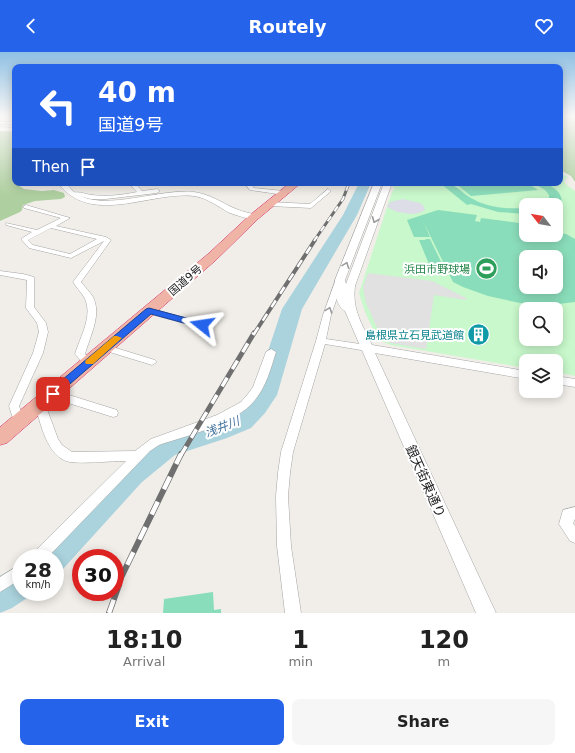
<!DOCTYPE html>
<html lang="en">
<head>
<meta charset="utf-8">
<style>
  body { margin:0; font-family:"DejaVu Sans","Noto Sans JP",sans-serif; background:#f6f6f6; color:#222; height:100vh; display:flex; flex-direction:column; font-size:15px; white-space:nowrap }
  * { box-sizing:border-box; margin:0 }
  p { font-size:13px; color:#767676 }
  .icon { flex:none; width:22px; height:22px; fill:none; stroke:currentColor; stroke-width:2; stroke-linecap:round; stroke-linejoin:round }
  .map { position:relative; height:561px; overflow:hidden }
  .drawer { display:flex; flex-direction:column; background:#fff; flex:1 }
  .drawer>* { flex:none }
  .hud { position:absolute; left:12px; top:12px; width:551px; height:122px; border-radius:8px; box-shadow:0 2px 10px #0003; background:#2563eb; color:#fff; overflow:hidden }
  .needle { width:26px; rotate:301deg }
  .fabs { position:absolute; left:519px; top:146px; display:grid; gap:8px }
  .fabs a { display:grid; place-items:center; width:44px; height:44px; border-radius:8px; background:#fff; box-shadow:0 2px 10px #0003; font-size:20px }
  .speed { position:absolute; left:12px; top:497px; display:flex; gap:8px; font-size:20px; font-weight:700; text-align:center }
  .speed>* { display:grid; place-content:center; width:52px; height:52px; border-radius:50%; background:#fff; box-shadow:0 2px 10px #0003; line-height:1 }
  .speed small { font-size:10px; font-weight:400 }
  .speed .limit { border:6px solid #d22; background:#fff; color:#111 }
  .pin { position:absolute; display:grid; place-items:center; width:34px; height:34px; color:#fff; margin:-17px; border-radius:8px; box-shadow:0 2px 6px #0006 }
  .me { position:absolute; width:44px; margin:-22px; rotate:285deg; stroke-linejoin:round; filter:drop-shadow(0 0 3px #0008) }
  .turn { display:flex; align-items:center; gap:14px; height:84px; padding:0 20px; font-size:18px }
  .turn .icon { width:52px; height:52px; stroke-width:2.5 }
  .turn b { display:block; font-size:28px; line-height:34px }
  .then { display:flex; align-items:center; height:38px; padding:0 20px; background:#0003; gap:8px; font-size:15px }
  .eta { display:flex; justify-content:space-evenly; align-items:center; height:68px; text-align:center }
  .eta b { font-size:24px; font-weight:600; line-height:28px }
  .cta { display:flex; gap:8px; margin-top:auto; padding:8px 20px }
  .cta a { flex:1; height:46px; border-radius:8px; background:#2563eb; color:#fff; font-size:16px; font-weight:600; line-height:46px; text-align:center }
  .cta a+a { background:#f6f6f6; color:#222 }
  header { display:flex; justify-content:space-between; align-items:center; height:52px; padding:0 20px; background:#2563eb; color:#fff; font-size:18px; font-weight:600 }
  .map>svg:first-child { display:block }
</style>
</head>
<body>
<header><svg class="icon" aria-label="back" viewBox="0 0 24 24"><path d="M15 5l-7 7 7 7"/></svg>Routely<svg class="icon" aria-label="heart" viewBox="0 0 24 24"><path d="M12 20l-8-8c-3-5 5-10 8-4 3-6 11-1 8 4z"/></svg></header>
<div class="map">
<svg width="575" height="561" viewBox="0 0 575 561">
  <rect width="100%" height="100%" fill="#f1eee9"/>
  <path fill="#aecf9f" d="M560,65H575V130L571,124L560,118Z
    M0,79L15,80V131L24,137L42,139L54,138L64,141L65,145L61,147L35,149L23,153L22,158L20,160L0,169Z"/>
  <path fill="#c8f8cb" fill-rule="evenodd" d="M560,121L568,125L564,129L567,133L575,139V324L556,320V309H526V316L391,293L378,288L365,260L359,241L391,143L393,138L396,137L393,136L394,131H560ZM526,153H556V183H526ZM526,205H556V235H526ZM526,257H556V287H526Z"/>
  <path fill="#8addba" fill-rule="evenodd" d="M440,131C458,131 459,140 473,147C488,156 509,157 526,156V162L498,160L471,152L467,153Z
    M455,131H527L538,138L471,144Z
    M533,131C536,131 540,130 543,131C554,133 570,147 556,156V153H543L549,148V143L545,138Z
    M438,158L477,163L475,169L480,170L481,166L526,172V183H556V181L566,182L575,187V250L550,253L520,251L488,244L463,235L453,230L424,171L430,185H414L407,168ZM526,205H556V235H526Z
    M425,187H430L447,222H433L419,188H426Z
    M213,540L214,558L221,557V561H163L164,547Z"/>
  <path fill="#e1e1e1" d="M368,221L432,229L466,246V248L434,243L426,297L390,291L382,287L366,251L363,235Z"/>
  <path fill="#dddde7" d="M403,147L420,151L423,153L425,158L419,161L411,162L397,160L387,155L390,150Z"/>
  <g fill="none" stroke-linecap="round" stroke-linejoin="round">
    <path fill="#abd3dd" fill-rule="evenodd" d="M359,131H371L357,163L302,257L277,343L265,361L251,376L227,386L175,403L142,430L63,517L55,520V506H34L39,495L122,414L155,389L209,372L233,362L254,341L282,257L343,163Z
      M21,513V540H34L33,542L12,556L0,561V524Z"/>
    <defs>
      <path id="minor" d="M0,70H15V72H0Z
        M129,131H135L142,139L157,137L160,139L157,141L106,147H91L70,142C77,138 84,142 92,143C107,145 122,143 137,140Z
        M152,131H163L152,133Z
        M244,131H250L254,136L284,139L287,141L284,143L250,138Z
        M328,137L331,139L330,140L311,156L270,154L267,152L270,150L310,152Z
        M26,153L70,166L56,174L106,185L111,188L81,230C85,235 90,240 93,245C102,263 90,284 85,302L93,311L91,313H85L75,302C80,285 94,263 84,245C81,240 76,235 73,230L104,189L71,206L29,196L21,187L32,180L6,173V171L37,178L61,166L24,156V154ZM51,176L97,187L70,202L33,193L28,188Z
        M0,219L23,222L34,225V255L46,271L48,280L43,301L19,354L25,370L23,373L19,374L15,373L9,354L33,301L39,280L37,271L26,256L27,228L0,223Z
        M336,227H342L343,229L331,263L326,287L367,293L372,296L367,299L325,292L293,400L290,421L288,444L291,494L301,561H285L277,494L276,444L278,421L281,400L316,289L323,263Z
        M149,256L205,271L206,273L202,276L146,261L145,259Z
        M106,293L155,308L157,310L152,313L103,298L101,296L103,294Z
        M271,297L276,300C271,316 266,335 255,348C235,373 188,383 159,393L150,399L47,506H31L33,501L126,409C109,409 86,412 70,410C47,406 40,370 35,352L36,349H44L58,387L62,393L72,400L135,399L151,387L217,363L241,350L248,342L253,335L266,300Z
        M53,338L117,358L118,361L117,364L113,365L49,345L48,342L49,339Z
        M575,455V467L573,471L575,474V491L570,489L559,472L563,458Z
        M21,512V527L0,540V525Z"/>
      <path id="tertiary" d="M0,75L15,76V80L0,79Z
        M58,131H66C70,136 74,141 79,143C107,159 161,136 194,140C210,142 222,151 236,157C243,160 250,161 257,163L258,165L254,168C246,166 238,164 230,161C218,155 208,146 194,144C150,139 91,175 58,131Z
        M374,131H382L345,228L346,232L384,131H392L355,234C352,259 362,271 372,293L526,319V327L375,301L496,561H476L345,259C335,253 335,238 335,228Z
        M556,324L575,327V335L556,332Z"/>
      <path id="trunk" d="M290,131H301L258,167L216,208L7,391L0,393V375L208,202L250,163Z"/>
    </defs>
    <use href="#minor" stroke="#a5a5a5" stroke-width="1"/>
    <use href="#tertiary" stroke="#a5a5a5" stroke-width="1"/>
    <use href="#trunk" stroke="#d62e6d" stroke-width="1"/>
    <use href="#minor" fill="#fff" fill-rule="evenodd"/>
    <use href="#tertiary" fill="#fff" fill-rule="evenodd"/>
    <use href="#trunk" fill="#efb4a6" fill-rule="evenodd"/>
    <defs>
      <path id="rail-far3" d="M314,189L343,147L349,131"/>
      <path id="rail-far2" d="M254,282L315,188"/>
      <path id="rail-far1" d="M181,403L254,281"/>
      <path id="rail" d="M115,538L181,402
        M109,561L119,533"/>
    </defs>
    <use href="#rail-far3" stroke="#6f6f6f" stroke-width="3"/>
    <use href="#rail-far2" stroke="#6f6f6f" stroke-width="4"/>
    <use href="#rail-far1" stroke="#6f6f6f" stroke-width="5"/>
    <use href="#rail" stroke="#6f6f6f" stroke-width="6"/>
    <use href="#rail-far3" stroke="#fff" stroke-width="2" stroke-dasharray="6" stroke-linecap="butt"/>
    <use href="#rail-far2" stroke="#fff" stroke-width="2.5" stroke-dasharray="8" stroke-linecap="butt"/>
    <use href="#rail-far1" stroke="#fff" stroke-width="3.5" stroke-dasharray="10" stroke-linecap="butt"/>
    <use href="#rail" stroke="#fff" stroke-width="4.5" stroke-dasharray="14" stroke-linecap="butt"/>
  </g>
  <defs><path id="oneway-chevron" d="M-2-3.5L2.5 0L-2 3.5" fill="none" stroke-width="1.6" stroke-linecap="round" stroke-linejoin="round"/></defs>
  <g stroke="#9b9b9b">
    <use href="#oneway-chevron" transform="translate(375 168) rotate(112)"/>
    <use href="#oneway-chevron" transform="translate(346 213) rotate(-69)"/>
    <use href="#oneway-chevron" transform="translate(329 258) rotate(-70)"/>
  </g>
  <linearGradient id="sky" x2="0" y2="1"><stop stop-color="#8fc0e4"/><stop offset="0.45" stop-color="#f9f7f5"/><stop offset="1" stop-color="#f9f7f5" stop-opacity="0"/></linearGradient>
  <rect width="575" height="143" fill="url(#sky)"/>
  <path fill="#2563eb" stroke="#184099" d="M149,256L205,271L206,273L202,276L151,262L56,344H49L47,342L49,339L146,257Z"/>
  <path fill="#f59e0b" d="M114,284H117L122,286L93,312H86L85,310L86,308Z"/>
  <defs>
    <symbol id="stadium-disc" viewBox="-11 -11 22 22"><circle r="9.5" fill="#2e9e5b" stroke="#fff"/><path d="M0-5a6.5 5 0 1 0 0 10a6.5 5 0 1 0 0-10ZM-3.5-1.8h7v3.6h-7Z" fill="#fff"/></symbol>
    <symbol id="building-disc" viewBox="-11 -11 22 22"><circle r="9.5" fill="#0f9aa8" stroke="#fff"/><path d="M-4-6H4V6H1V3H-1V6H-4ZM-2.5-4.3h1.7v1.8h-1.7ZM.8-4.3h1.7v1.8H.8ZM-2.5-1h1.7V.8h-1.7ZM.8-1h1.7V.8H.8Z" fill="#fff"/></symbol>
  </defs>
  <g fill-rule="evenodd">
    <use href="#stadium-disc" x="474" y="204" width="25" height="25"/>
    <use href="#building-disc" x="466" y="270" width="25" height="25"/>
  </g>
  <g text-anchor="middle" stroke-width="4" stroke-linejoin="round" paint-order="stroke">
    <g font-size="11" fill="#27864d" stroke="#fff" text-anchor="end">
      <text x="470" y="221">浜田市野球場</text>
    </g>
    <g font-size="11" fill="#212121" stroke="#fff">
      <text transform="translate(185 228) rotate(-41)" y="4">国道9号</text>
    </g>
    <g font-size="11" fill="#0d838f" stroke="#fff" text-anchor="end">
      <text x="464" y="287">島根県立石見武道館</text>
    </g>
    <g font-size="12" font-style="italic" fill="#49779f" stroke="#fff">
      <text transform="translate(222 375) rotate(-21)" y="4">浅井川</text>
    </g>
    <g font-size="13" fill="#212121" stroke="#fff">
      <text transform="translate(426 429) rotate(66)" y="5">銀天街東通り</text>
    </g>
  </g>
</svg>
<div class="fabs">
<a><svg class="needle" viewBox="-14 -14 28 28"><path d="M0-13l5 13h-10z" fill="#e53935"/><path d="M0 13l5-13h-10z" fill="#767676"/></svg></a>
<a><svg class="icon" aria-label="sound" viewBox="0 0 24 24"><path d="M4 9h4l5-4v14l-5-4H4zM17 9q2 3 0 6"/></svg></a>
<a><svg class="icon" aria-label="search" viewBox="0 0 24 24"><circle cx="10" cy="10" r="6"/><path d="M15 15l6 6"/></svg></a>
<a><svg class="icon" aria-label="layers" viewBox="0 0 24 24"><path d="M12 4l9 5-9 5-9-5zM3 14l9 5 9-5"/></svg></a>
</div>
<div class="speed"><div>28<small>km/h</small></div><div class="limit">30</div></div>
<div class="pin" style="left:53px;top:342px;background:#d93025"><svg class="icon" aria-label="arrive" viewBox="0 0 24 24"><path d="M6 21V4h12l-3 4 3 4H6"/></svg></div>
<svg class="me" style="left:202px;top:273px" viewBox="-20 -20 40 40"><path d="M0-17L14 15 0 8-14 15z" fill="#2563eb" stroke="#fff" stroke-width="4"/></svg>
<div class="hud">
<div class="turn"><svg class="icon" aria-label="left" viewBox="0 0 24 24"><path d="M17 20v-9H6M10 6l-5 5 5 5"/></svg><div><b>40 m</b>国道9号</div></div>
<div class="then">Then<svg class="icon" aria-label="arrive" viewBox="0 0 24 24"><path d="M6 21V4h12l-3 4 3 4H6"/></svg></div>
</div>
</div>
<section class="drawer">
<div class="eta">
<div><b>18:10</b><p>Arrival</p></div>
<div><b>1</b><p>min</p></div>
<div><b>120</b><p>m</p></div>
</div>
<div class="cta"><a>Exit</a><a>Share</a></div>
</section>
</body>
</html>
